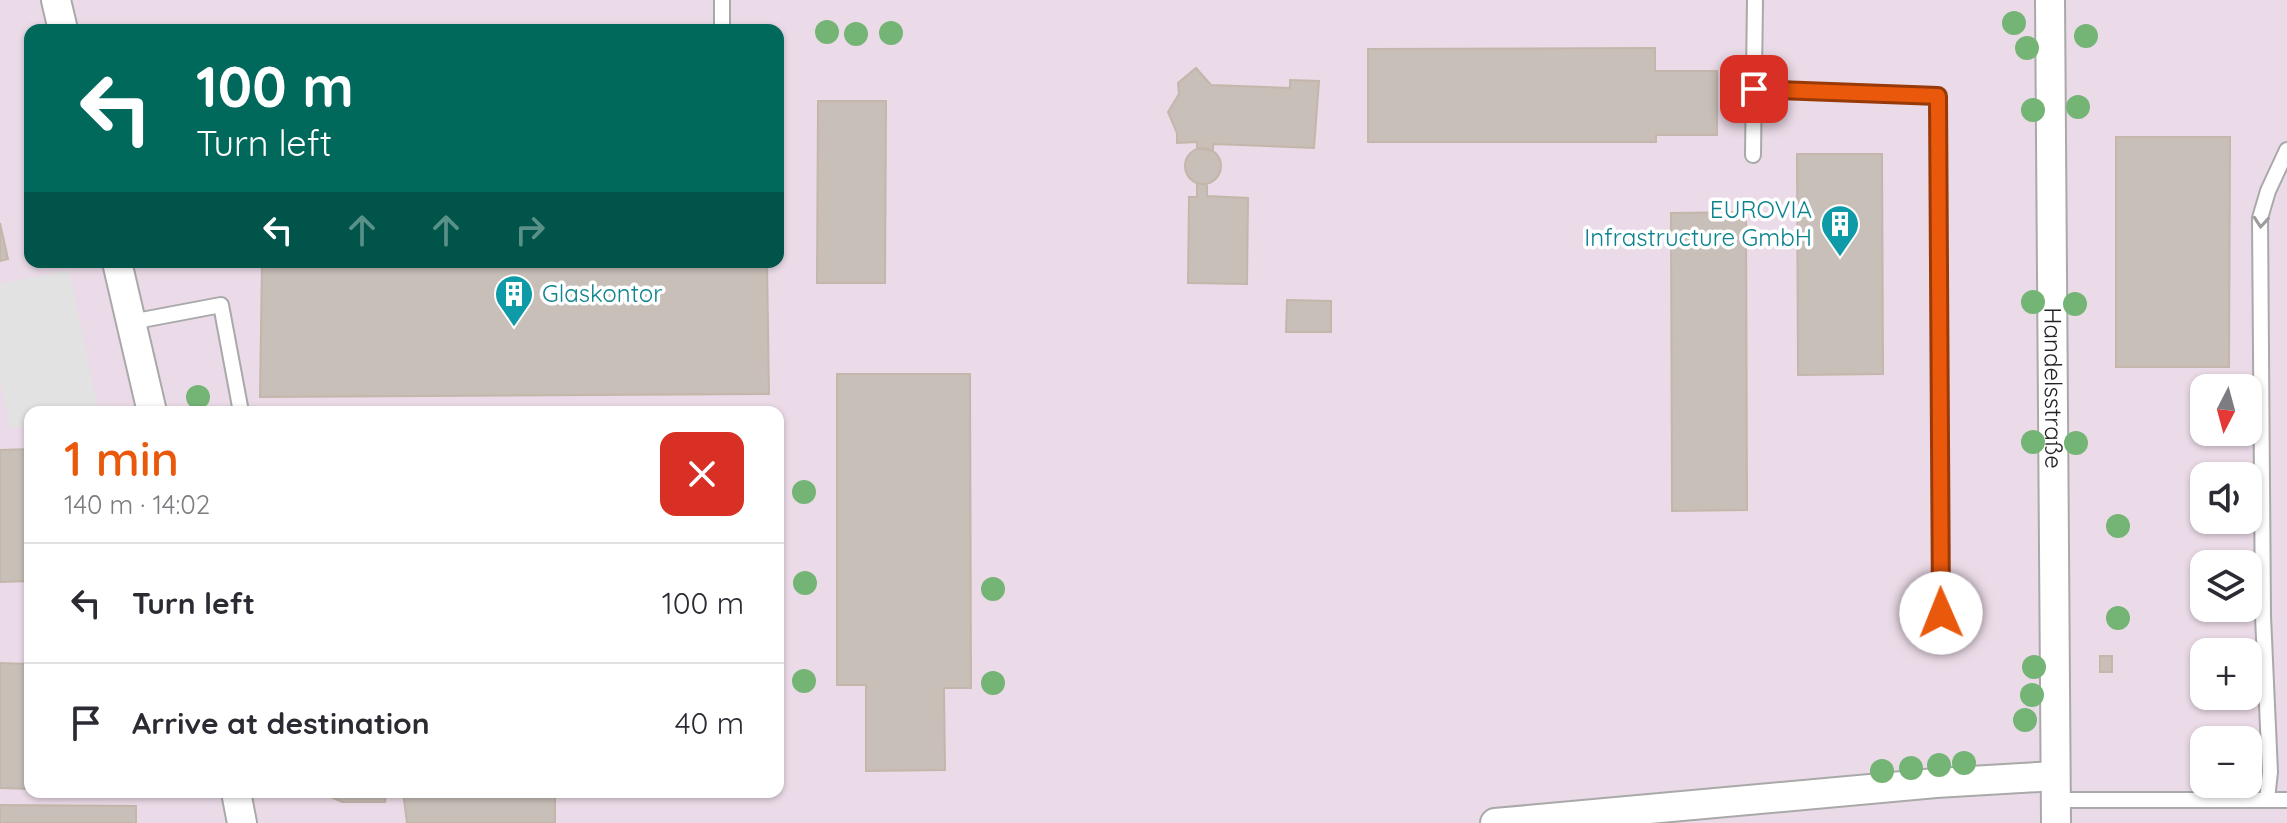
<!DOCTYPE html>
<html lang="en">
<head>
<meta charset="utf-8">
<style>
  body { margin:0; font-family:Quicksand,sans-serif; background:#f2f2f3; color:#2b2b33; height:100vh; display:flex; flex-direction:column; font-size:30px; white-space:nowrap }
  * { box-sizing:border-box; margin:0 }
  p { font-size:26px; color:#7c7c81 }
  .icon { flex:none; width:44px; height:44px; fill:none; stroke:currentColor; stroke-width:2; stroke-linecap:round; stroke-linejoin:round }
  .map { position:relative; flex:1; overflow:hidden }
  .details { position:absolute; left:24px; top:406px; width:760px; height:392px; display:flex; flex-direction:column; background:#fff; border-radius:16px; box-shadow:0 2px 6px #0004 }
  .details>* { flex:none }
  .banner { position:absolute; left:24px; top:24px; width:760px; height:244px; border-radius:16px; box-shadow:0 2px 6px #0004; background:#00695c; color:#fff; overflow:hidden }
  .needle { width:52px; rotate:186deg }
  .tools { position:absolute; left:2190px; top:374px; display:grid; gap:16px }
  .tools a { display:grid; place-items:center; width:72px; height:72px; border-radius:16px; background:#fff; box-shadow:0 2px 6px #0004; font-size:40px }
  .pin { position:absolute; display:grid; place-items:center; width:68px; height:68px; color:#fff; margin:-34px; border-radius:16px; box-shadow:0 4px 12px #0006 }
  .me { position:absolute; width:88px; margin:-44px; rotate:359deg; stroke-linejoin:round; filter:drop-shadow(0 0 6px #0008) }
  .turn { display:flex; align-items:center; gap:28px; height:168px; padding:0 40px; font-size:36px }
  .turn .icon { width:104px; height:104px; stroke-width:2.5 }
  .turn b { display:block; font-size:56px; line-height:68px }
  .lanes { display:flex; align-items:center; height:76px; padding:0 40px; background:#0003; justify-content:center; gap:40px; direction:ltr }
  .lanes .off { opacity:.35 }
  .round { display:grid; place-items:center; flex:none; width:84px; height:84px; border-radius:16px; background:#f2f2f3 }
  .headline { display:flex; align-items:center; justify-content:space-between; height:136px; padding:0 40px }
  h1 { font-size:48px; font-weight:600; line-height:60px; color:#ea580c }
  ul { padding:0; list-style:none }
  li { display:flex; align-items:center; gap:24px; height:120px; padding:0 40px; border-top:2px solid #e1e1e2 }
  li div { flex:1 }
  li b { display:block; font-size:30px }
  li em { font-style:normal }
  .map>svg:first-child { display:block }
</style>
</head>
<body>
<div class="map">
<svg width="2287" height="823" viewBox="0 0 2287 823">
  <rect width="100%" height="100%" fill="#f2efe9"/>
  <path fill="#ebdbe8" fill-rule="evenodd" d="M0,0H2287V823H0ZM30,30H778V262H30ZM2204,388H2248V432H2204ZM30,412H778V792H30ZM2204,476H2248V520H2204ZM2204,564H2248V608H2204ZM2204,652H2248V696H2204ZM2204,740H2248V784H2204Z"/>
  <path fill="#e2e2e2" d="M69,270L98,409L83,412H30V424L11,429L0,382V284Z"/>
  <path fill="#c7bfb8" stroke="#c4b6ab" stroke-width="2" d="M1655,48V71H1717V135H1656V142H1368V49Z
    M1196,68L1211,85L1290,88V80L1319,81L1314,148L1213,144V151L1197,148V142L1177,143V133L1168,112L1179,94L1178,83Z
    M818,101H886L885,283H817Z
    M2116,137H2230L2229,367H2116Z
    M1185 166a18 18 0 1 1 36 0a18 18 0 1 1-36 0Z
    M1797,154H1882L1883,374L1798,375Z
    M1197,184H1207V196L1248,198L1247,284L1188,283L1189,197H1197Z
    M1746,212L1747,510L1672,511L1671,213Z
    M0,223L8,259L0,261Z
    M262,262H767L769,394L260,397Z
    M1287,300L1331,301V332H1286Z
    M837,374H970L971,688H944L945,770L866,771V685H837Z
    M30,449V581L0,582V450Z
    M2100,656H2112V672H2100Z
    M0,663L30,664V789L0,788Z
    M331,792H386L385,802H342L331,797Z
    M403,792H773L555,793V823H407Z
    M0,805L136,806V823H0Z"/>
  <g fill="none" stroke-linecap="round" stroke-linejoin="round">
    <defs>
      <path id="service" d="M722,0V30
        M1754,89L1938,96L1941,613
        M1753,155L1755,0
        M131,322L221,305L241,412
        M2267,799L2270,772L2263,616L2260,218L2268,191L2287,150
        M2056,800H2287"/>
      <g id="minor">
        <path d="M56,0L63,30"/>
        <path id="s1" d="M2050,0L2056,823"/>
        <path d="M117,262L152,412"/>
        <path d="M236,792L242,823"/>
        <path d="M1495,823L1936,783L2055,776"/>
      </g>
    </defs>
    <use href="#service" stroke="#a9a9a9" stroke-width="18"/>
    <use href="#minor" stroke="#a9a9a9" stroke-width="32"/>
    <use href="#service" stroke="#fff" stroke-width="14"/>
    <use href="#minor" stroke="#fff" stroke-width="28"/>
  </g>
  <g fill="#74b475">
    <circle cx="2014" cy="23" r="12"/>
    <circle cx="827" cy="32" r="12"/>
    <circle cx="891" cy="33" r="12"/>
    <circle cx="856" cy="34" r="12"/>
    <circle cx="2086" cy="36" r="12"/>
    <circle cx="2027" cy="48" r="12"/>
    <circle cx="2078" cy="107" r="12"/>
    <circle cx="2033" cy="110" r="12"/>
    <circle cx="2033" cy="302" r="12"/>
    <circle cx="2075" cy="304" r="12"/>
    <circle cx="198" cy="397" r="12"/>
    <circle cx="2033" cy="442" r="12"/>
    <circle cx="2076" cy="443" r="12"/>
    <circle cx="804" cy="492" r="12"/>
    <circle cx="2118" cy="526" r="12"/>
    <circle cx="805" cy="583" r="12"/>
    <circle cx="993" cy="589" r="12"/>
    <circle cx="2118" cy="618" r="12"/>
    <circle cx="2034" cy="667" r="12"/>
    <circle cx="804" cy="681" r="12"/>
    <circle cx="993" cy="683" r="12"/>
    <circle cx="2032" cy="695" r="12"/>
    <circle cx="2025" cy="720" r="12"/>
    <circle cx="1964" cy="763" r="12"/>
    <circle cx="1939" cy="765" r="12"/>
    <circle cx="1911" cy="768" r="12"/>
    <circle cx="1882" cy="771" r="12"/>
  </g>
  <defs><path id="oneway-chevron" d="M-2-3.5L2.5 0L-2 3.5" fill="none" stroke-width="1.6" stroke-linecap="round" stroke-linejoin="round" transform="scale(2)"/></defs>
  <use stroke="#9c9c9c" href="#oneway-chevron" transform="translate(2261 222) rotate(95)"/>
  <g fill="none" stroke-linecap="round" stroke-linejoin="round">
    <defs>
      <path id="route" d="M1754,89L1938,96L1941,613"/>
    </defs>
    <use href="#route" stroke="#983908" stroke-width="20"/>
    <use href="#route" stroke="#ea580c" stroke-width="14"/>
  </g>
  <defs>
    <symbol id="building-pin" viewBox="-11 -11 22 30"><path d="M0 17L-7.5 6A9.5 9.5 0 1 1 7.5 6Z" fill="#0f9aa8" stroke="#fff"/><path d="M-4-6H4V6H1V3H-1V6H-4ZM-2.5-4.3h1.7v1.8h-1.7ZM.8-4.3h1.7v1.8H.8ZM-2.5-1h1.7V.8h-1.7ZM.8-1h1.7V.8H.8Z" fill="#fff"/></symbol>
  </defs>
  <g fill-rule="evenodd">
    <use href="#building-pin" x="1818" y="202" width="44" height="60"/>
    <use href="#building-pin" x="492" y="272" width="44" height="60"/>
  </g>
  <g text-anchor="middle" stroke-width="7" stroke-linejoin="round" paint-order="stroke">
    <g font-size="24" fill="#0d838f" stroke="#fff" text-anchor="end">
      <text x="1812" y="218">EUROVIA<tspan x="1812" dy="28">Infrastructure GmbH</tspan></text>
      <text x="542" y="302" text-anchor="start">Glaskontor</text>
    </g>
    <g font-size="24" fill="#222" stroke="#fff">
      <text dy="8" stroke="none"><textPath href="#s1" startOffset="388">Handelsstraße</textPath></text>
    </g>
  </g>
</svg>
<div class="tools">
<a><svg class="needle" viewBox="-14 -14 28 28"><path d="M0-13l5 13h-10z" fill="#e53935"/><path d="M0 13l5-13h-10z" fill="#7c7c81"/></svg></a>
<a><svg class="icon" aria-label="sound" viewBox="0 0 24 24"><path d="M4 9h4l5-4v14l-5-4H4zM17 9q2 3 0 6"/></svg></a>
<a><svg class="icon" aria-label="layers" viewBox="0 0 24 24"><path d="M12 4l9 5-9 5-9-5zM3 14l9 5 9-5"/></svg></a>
<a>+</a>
<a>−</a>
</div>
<div class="pin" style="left:1754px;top:89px;background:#d93025"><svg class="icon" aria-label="arrive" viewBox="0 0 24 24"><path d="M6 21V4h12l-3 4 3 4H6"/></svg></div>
<svg class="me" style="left:1941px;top:613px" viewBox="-20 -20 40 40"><circle r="19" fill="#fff"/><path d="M0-13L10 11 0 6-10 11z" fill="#ea580c"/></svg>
<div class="banner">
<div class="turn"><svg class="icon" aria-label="left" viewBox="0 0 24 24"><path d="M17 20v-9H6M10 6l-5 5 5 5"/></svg><div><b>100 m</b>Turn left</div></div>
<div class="lanes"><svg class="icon" aria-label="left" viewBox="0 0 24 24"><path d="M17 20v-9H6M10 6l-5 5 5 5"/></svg><svg class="icon off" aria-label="ahead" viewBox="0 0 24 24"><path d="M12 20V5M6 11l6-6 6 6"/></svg><svg class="icon off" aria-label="ahead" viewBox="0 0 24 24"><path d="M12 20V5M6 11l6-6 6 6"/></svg><svg class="icon off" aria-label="right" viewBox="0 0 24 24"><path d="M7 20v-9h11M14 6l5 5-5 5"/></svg></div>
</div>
<section class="details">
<div class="headline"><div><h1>1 min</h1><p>140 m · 14:02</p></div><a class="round" style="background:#d93025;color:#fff"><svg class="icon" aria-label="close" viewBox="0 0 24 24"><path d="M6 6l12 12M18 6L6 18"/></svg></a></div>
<ul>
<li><svg class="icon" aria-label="left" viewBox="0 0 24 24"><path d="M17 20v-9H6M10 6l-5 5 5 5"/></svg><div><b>Turn left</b></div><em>100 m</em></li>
<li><svg class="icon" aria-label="arrive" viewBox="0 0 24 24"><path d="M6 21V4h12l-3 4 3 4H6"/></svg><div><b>Arrive at destination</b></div><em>40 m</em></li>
</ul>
</section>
</div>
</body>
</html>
